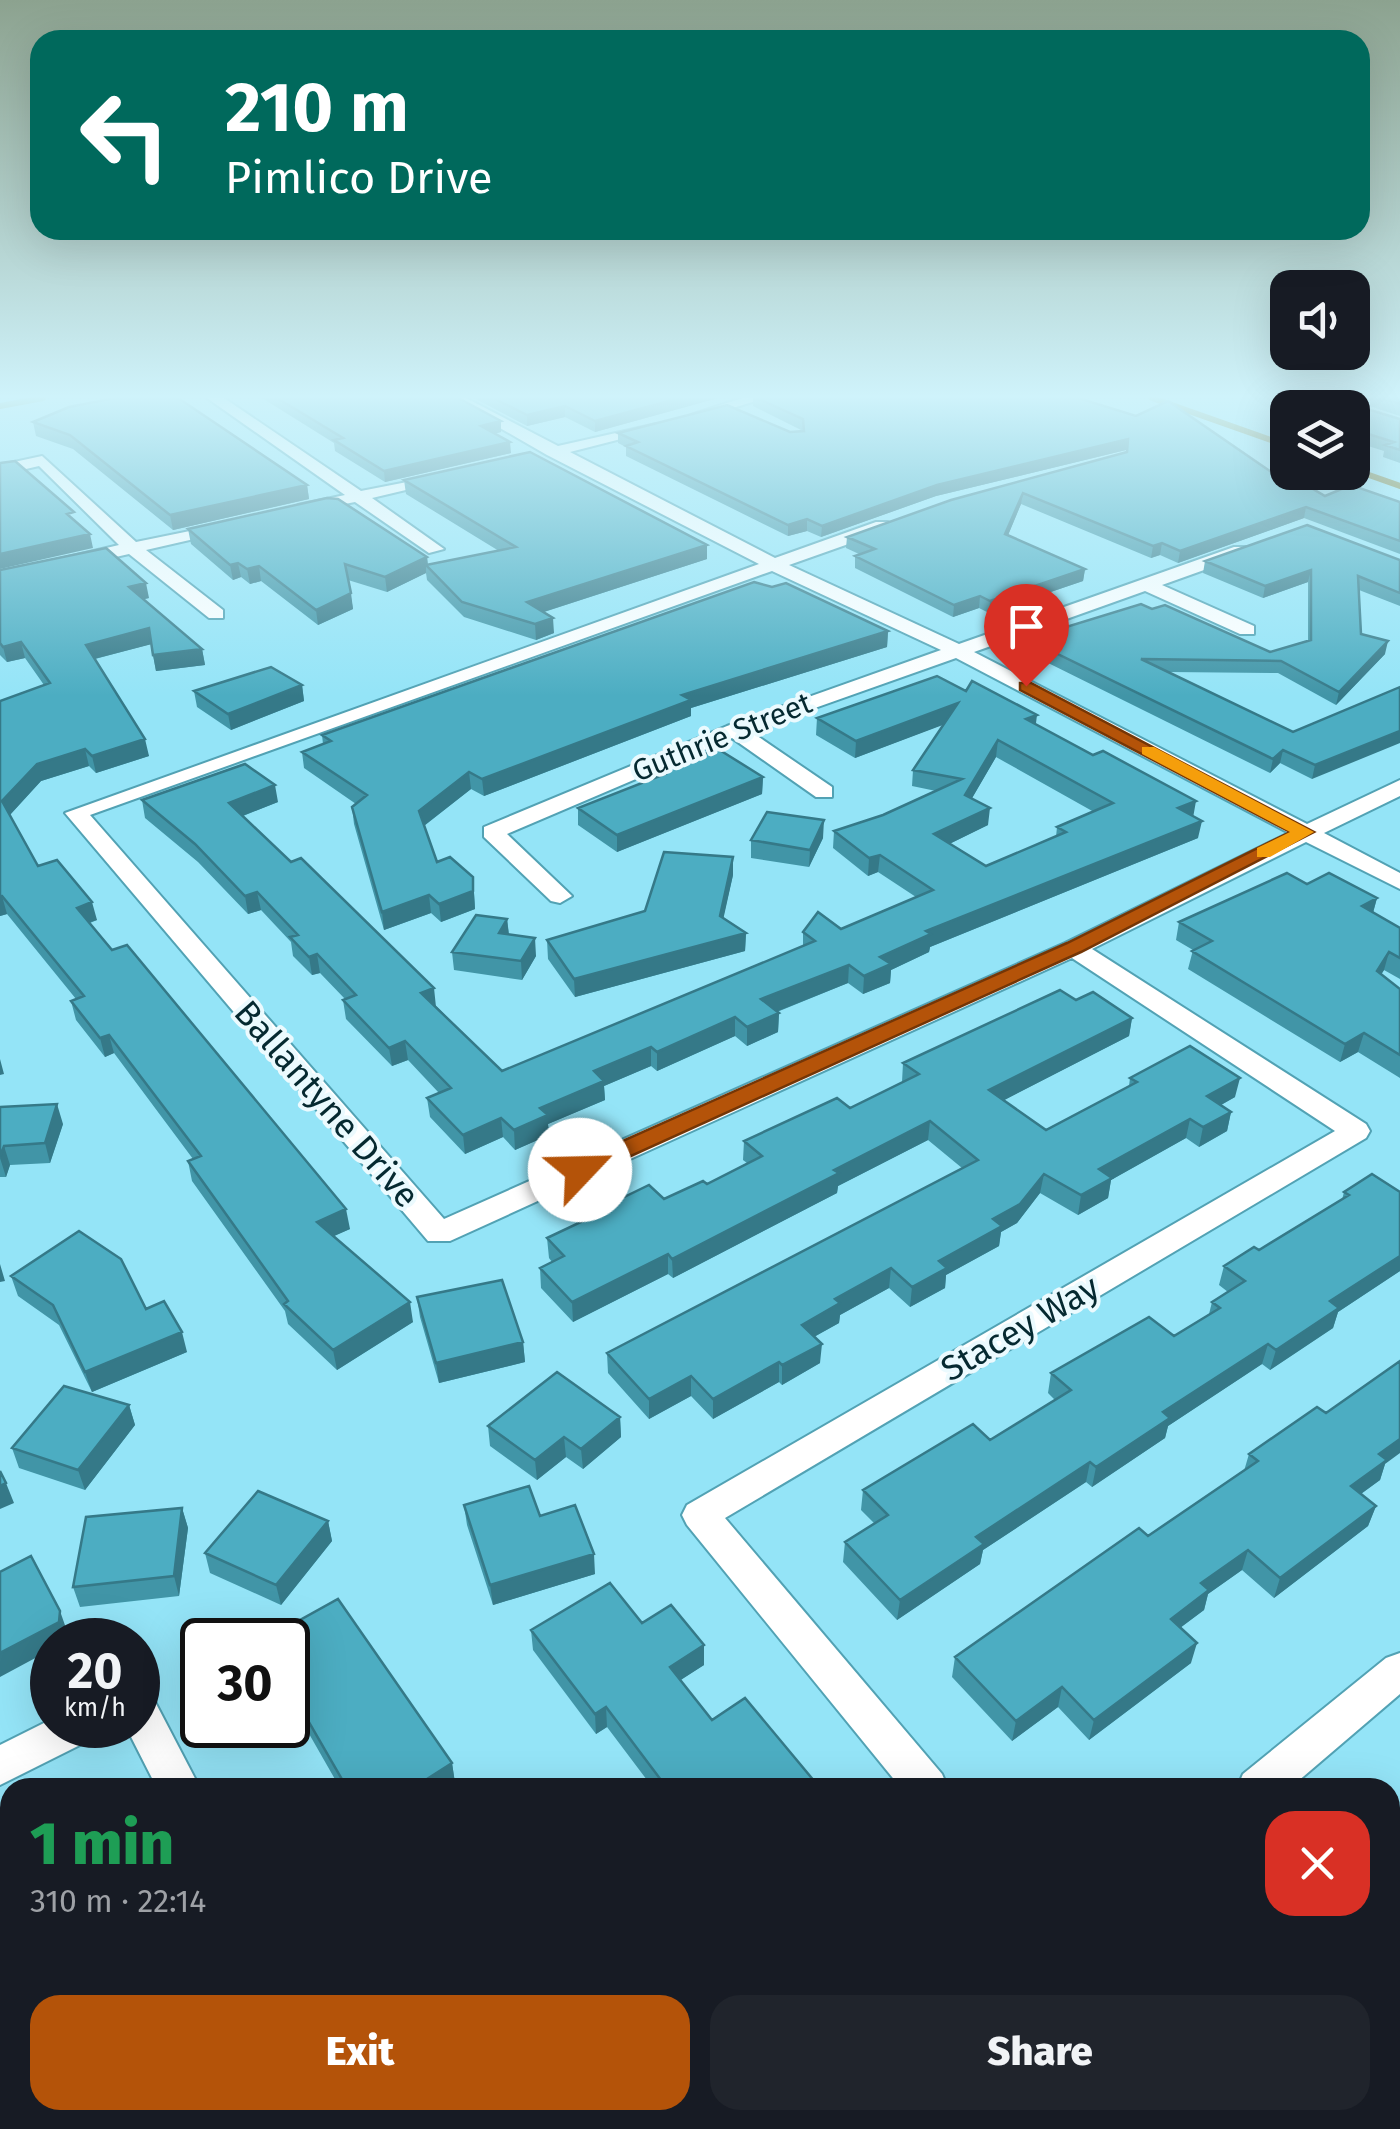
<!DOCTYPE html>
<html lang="en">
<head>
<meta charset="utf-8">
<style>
  body { margin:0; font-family:"Fira Sans",sans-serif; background:#20242c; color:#f1f3f6; height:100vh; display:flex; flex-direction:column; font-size:38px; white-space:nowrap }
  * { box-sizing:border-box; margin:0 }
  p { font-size:32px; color:#9ea1a6 }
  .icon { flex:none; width:55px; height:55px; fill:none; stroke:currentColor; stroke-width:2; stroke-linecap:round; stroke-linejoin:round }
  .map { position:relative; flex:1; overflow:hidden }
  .details { position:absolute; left:0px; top:1778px; width:1400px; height:352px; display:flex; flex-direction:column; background:#171b24; border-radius:30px 30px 0 0; box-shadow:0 10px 40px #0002 }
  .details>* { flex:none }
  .top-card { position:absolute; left:30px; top:30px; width:1340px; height:210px; border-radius:30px; box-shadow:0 10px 40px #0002; background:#00695c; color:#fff; overflow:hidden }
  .buttons { position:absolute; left:1270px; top:270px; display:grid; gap:20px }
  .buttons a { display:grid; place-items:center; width:100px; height:100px; border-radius:20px; background:#171b24; box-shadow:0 10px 40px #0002; font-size:50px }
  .speed { position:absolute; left:30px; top:1618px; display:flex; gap:20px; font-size:50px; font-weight:700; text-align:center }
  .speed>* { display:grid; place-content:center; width:130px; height:130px; border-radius:50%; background:#171b24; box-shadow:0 10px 40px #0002; line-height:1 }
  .speed small { font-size:25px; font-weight:400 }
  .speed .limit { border:5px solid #111; border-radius:15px; background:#fff; color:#111 }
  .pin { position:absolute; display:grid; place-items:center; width:85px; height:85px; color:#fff; margin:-102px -42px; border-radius:50% 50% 50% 0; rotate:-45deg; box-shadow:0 0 10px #0007 }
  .pin .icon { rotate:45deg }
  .me { position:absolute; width:110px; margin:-55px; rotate:66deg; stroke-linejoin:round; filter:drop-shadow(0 0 8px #0008) }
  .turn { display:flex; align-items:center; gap:35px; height:210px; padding:0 30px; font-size:45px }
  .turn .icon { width:130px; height:130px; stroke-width:2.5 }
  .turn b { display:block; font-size:70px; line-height:85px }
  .round { display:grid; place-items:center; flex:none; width:105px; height:105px; border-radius:30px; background:#20242c }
  .summary { display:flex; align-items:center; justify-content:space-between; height:170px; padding:0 30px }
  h1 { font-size:60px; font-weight:800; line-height:75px; color:#1e9e55 }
  .primary-button { display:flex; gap:20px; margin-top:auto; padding:20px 30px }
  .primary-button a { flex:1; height:115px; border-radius:30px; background:#b45309; color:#fff; font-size:40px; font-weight:800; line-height:115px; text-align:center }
  .primary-button a+a { background:#20242c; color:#f1f3f6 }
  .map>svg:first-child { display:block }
</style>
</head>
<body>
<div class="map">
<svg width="1400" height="2129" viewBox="0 0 1400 2129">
  <rect width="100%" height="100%" fill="#94e4f7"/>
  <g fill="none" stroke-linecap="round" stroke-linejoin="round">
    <path stroke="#736b15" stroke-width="6" d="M1152,398L1288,446
      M0,406L43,398
      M1352,469L1400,486"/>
    <defs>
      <path id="street" d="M207,398H224L361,491L448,474V480L372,498L444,549L429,553L355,502L298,513V505L345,495Z
        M448,398H466L558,446L656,424V430L570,452L775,558L876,522H888V530L789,565L959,644L1234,547H1246V555L1162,585L1254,626V634H1240L1145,591L974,652L1307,824L1400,780V796L1324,833L1400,873V889L1306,842L1092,949L1366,1124L1370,1131L1366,1138L725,1518L942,1774L948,1788H901L687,1525L682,1515L687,1505L1335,1131L1072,958L450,1241H428L65,813L759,564L547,455ZM772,571L941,650L727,726L484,827V837L551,901L560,903L572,896L507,834L732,738L816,797H832V787L750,731L956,658L1289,833L1065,943L444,1219L90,815Z
        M742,398H765L698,419L691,415Z
        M42,456L136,542L229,523V531L146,550L223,610V618H209L129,554L0,583V573L119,545L39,466L0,475V465Z
        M1400,1653V1694L1290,1788H1237L1243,1774L1386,1658Z
        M138,1691L152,1696L200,1788H157L125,1725H138Z
        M52,1719V1725H100L94,1738L0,1785V1745Z
        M333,2120H382L386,2129H337Z
        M823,2120H878L874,2129H819Z
        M1188,2120H1240L1244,2129H1192Z"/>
    </defs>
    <use href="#street" stroke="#52a2b4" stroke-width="4"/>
    <use href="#street" fill="#fff" fill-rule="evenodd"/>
  </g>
  <path fill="#4195a7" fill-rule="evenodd" d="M262,398H458L501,421V432L494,434L511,453L385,482L335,451L334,443Z
    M474,398H718L595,432L565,417L527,426Z
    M753,398H1078L1325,496L1400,502V554L1304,518L1178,563L1160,555L1151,558L1021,504L1008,535L1085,569L1083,581L989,613L979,608L953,617L855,568V556L859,554L846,548L847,537L1126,452V450L936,496L821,537L807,531L788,536L626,456V447L618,443V433L803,431L753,406Z
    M1308,398H1331L1400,419V463L1383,457L1384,451L1352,441V408H1288V419L1281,417L1283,406Z
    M1345,398H1400V416Z
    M33,422L307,485L309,499L173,530L73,449L36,436Z
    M404,480L707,559L544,612L554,633L536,640L464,617L427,580L426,573L387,592L348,580L353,609L318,625L261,581L250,584L241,577L233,580L191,544L188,529L427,557L428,565L499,551L406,494Z
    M1400,560V606L1359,590L1361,634L1385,654L1336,705L1278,673L1169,672L1293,732L1400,687L1312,779L1280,763L1270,773L1026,652L1027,639L1152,609L1270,652L1308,641V582L1263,598L1203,573L1205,561Z
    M0,570L149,598L144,599L202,649L205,665L156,671L151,644L95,659L149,756L96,773L89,766L41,781L10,815L38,866L97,920L90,923L350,1229L333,1236L413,1322L337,1370L288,1324L285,1311L192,1181L188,1161L193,1159L114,1053L105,1057L76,1020L71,1001L76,999L7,914L0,916V701L44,685L25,658L7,662L0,655Z
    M888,631L887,647L691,708V716L484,796L471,789L424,826L437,862L473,877L475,909L441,922L431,913L384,930L354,824L352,807L356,804L304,768L302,752L323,744L322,735Z
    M302,685L304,701L231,730L197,707L194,691Z
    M966,691L1036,724L1193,816L1198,838L930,947L929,952L891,970L890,983L863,994L848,983L777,1012L779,1013L778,1032L747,1046L735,1036L657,1071L651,1066L604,1086L605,1100L548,1124L549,1135L515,1150L503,1137L465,1154L430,1117L427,1098L439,1093L408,1060L392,1066L346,1019L343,1000L345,999L320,973L312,975L293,956L291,942L261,910L248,914L198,862L145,818L142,800L278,802L243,816L502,1071L803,946V932L841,929L916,897L878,872L868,876L833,848L834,831L883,815L936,791L912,786L913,770L944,724L855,758L816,735L817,718ZM996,757L1094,812L1057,827L1056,837L986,866L949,844L988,825L972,798Z
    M659,770L763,777L762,794L617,852L578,825V808L659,777Z
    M823,838L809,867L751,858V840Z
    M733,875L723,918L746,933L745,951L575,997L548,959L547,940L645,911Z
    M1307,884L1377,898L1373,913L1400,928V979L1384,970L1381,975L1400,989V1078L1358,1052L1340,1062L1188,969L1193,950L1176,940L1179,922Z
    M507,919L509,934L536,956L522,980L454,970L452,952Z
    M1076,1000L1132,1018L1129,1036L1004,1100L1046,1130L1129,1086L1130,1078L1235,1097L1221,1105L1231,1112L1227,1131L1199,1147L1186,1138L1111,1180L1108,1198L1078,1215L1040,1193L1017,1223L1001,1232L999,1246L946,1275L945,1288L910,1307L889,1288L840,1315L839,1323L814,1337L820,1363L782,1385L779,1382L713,1419L691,1396L649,1419L608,1373L607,1353L962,1168L928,1140L838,1186L837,1193L673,1278L668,1274L573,1322L541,1288L540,1268L552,1262L549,1258L547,1238L615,1206L614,1202L664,1199L707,1184L747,1163L743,1160L744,1141L850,1108L902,1082L903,1063Z
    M0,1107L63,1124L50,1163L10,1165L6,1177H0Z
    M1344,1192H1400V1271L1338,1312L1333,1328L1270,1370L1262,1364L1168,1426L1165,1438L1092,1487L1086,1482L983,1550L980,1564L897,1620L843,1562L845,1542L874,1523L861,1510L863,1490L990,1440L1055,1400L1048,1393L1051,1373L1174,1336L1209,1314L1212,1302L1228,1292L1219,1285L1224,1266L1259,1250L1342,1200Z
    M11,1276L146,1309L187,1352L92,1392L59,1325L18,1296Z
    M417,1297L523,1342L525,1362L439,1383L420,1317Z
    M129,1405L135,1425L85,1490L19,1468L12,1448Z
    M620,1417L621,1437L583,1469L566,1457L537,1480L490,1446L488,1426Z
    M1249,1454L1385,1464L1380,1480L1361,1494L1376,1506L1368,1526L1274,1598L1242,1570L1208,1594L1204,1610L1180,1628L1191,1663L1089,1740L1058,1707L1012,1741L952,1677L955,1657L1148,1536L1244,1471Z
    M464,1505L540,1516L595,1574L493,1605L467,1525Z
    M182,1508L188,1528L179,1596L80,1607L73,1587Z
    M328,1521L332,1541L281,1605L210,1573L205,1553Z
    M531,1630L704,1645V1665L680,1680L712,1720L820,1788H653L607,1727L596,1734L533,1650Z
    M288,1640L452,1763L455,1783L448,1788H340L288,1697Z
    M1400,1806V1832L1392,1825Z
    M1400,2074V2129H1375L1366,2120H1390V2084Z
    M521,2120H600L588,2129H526Z"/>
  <path fill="#357988" d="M680,398H718L595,432V421Z
    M565,406V417L527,426V415Z
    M501,421V432L481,436V426Z
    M1128,439L1126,450L936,496L821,537L822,526L937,485Z
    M510,442L511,453L385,482L384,471Z
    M307,485L309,499L173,530L170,515Z
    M1023,493L1021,504L1004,545L1005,534Z
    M1306,507L1304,518L1178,563L1180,551Z
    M807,519V531L788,536V525Z
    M90,534L93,548L0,569V554Z
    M1162,543L1160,555L1151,558L1153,546Z
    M707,545V559L528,617L527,602Z
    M427,557L428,568L426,565V573L387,592L385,577Z
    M238,563L241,577L233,580L230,565Z
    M259,566L261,581L250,584L247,569Z
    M1085,569L1083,581L989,613L990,601Z
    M1311,570L1308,582L1263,598L1265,586Z
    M146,583L149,598L132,602L129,587Z
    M351,593L353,609L318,625L316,610Z
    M980,596L979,608L953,617L954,605Z
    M553,618L554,633L536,640L535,624Z
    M149,628L152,644L90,660L86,645Z
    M888,631L887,647L691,708V716L484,796L482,779L682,695Z
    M1388,641L1385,654L1336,705L1339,692Z
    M21,642L25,658L7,662L3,647Z
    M202,649L205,665L156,671L153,655Z
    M302,685L304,701L231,730L228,714Z
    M958,703L956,720L855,758L856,741Z
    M1037,715L1035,731L1026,719Z
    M1400,731V743L1312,779L1315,765Z
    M145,739L149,756L96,773L92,756Z
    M998,740L996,757L964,812L965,795Z
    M85,749L89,766L41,781L7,818L2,801L37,764Z
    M1283,750L1280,763L1270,773L1273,759Z
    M469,772L471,789L421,828L419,811Z
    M763,777L762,794L617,852V835Z
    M275,785L278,802L232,820L229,803Z
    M1196,801L1193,818L1178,808Z
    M990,808L988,825L933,852L934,834Z
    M824,820L823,838L809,867L810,850Z
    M1202,821L1198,838L930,947L929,952L891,970L890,983L863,994L864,976L880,957L926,931Z
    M880,855L878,872L868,876L869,858Z
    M733,857V875L720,934V916Z
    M473,877L475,909L441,922L439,904Z
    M257,892L261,910L248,914L245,896Z
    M429,895L431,913L384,930L382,912Z
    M0,896H2L7,914L0,916Z
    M1377,898L1372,916L1362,906Z
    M92,902L97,920L81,925L77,908Z
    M507,919L509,937L499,933Z
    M746,933L745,951L575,997L574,979Z
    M535,938L536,956L522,980L521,961Z
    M1389,952L1384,970L1371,989L1377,971Z
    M317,954L320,973L312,975L309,957Z
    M849,965L848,983L761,1018V999Z
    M434,988L436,1007L421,993Z
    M779,1013L778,1032L747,1046V1027Z
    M735,1017V1036L657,1071V1052Z
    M1132,1018L1129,1036L987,1109L989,1090Z
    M1364,1033L1358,1052L1340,1062L1345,1044Z
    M109,1035L114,1053L105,1057L100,1038Z
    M405,1041L408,1060L392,1066L389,1048Z
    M651,1047V1066L604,1086L605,1100L548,1124L549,1135L515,1150L514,1130L540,1108L594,1071Z
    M0,1059L4,1074L0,1075Z
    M1240,1078L1235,1097L1203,1115L1207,1096Z
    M57,1104L63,1124L50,1163L45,1143Z
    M1231,1112L1227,1131L1199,1147L1203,1127Z
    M501,1118L503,1137L465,1154L463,1135Z
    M1190,1119L1186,1138L1111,1180L1108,1198L1078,1215L1081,1195L1099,1169Z
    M930,1121L928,1140L838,1186L837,1193L673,1278L672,1259L834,1170Z
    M4,1146L10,1165L6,1177L0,1158Z
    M1044,1174L1040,1193L1017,1223L1001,1232L999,1246L946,1275L945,1288L910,1307L912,1287L939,1261L993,1219Z
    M346,1209L350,1229L321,1242L317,1222Z
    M668,1254V1274L573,1322L572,1302Z
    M1400,1256V1271L1338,1312L1333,1328L1270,1370L1276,1350L1330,1301Z
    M0,1264L5,1281L0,1282Z
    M891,1268L889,1288L840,1315L839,1323L801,1344L802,1325L835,1299Z
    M410,1302L413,1322L337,1370L333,1350Z
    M182,1332L187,1352L92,1392L85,1372Z
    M523,1342L525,1362L439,1383L436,1363Z
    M822,1344L820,1363L782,1385V1365Z
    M1268,1344L1262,1364L1168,1426L1165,1438L1092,1487L1096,1467L1163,1412Z
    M779,1362V1382L713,1419V1399Z
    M691,1376V1396L649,1419V1399Z
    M129,1405L135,1425L85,1490L78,1470Z
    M620,1417L621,1437L583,1469L581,1449Z
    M564,1437L566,1457L537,1480L535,1460Z
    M1400,1439V1453L1385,1464L1380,1480L1344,1506L1351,1486L1379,1454Z
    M1090,1462L1086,1482L983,1550L980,1564L897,1620L900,1600L976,1537Z
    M6,1483L14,1503L0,1509V1486Z
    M1376,1506L1368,1526L1274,1598L1280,1578Z
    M182,1508L188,1528L179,1596L174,1576Z
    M328,1521L332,1541L281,1605L276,1585Z
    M1248,1550L1242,1570L1208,1594L1204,1610L1165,1639L1171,1619L1201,1583Z
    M594,1554L595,1574L493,1605L490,1585Z
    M60,1611L67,1631V1640H52V1649L0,1677V1653Z
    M1197,1643L1191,1663L1089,1740L1094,1720Z
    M704,1645V1665L670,1687V1667Z
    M1062,1687L1058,1707L1012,1741L1016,1721Z
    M606,1707L607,1727L596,1734L595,1714Z
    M452,1763L455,1783L448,1788H413Z
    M1400,2002V2011L1390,2022V2013Z
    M168,2120H202L189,2129H155Z
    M574,2120H600L588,2129H562Z"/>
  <path fill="#4cadc2" stroke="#357988" stroke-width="2.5" fill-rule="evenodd" d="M115,398H178L307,485L170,515L70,435L33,422L69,407Z
    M277,398H458L501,421L481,426L510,442L384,471L334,440L343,438Z
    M493,398H680L595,421L565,406L527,415Z
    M757,398H1078L1136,416L1168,401L1280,478L1291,476L1325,496L1351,485L1400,502V541L1306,507L1180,551L1162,543L1153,546L1023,493L1005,534L1085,569L990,601L980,596L954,605L855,556L875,549L847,537L951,500L1127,452L1128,439L937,485L822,526L807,519L788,525L626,446L638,442L618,433L727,405L790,432L804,431L803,419Z
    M1308,398H1331L1400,419V450L1385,445L1394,442L1352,429V408H1289L1283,406Z
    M1381,398H1400V404Z
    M530,452L707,545L527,602L553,618L535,624L462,602L426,565L516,547L404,480Z
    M15,461L74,512L67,514L90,534L0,554V463Z
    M327,498L338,499L427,557L385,577L345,564L351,593L316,610L259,566L247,569L238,563L230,565L188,529Z
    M1307,525L1400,560V593L1358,576L1361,634L1388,641L1339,692L1281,661L1141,659L1293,732L1400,687V731L1315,765L1283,750L1273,759L1027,639L1141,604L1152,609L1165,605L1270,652L1311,640V570L1265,586L1205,561Z
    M106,548L146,583L129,587L202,649L153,655L149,628L86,645L145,739L92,756L85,749L37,764L2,801L38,866L57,860L92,902L77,908L112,950L127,945L346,1209L317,1222L410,1302L333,1350L284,1304L288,1301L188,1161L201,1156L109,1035L100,1038L71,1001L84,996L2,896H0V701L50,683L21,642L3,647L0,643V570Z
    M754,582L772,587L786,583L888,631L682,695L691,700L482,779L469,772L419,811L437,862L450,857L473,877V891L439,904L429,895L382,912L352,807L367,795L302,752L331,741L322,735Z
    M271,667L302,685L228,714L194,691Z
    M937,676L966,691L972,681L1037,715L1026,719L1093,755L1103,751L1196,801L1178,808L1202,821L926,931L931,934L880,957L891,964L864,976L849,965L761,999L779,1013L747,1027L735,1017L657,1052L651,1047L594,1071L604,1081L540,1108L548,1115L514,1130L501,1118L463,1135L427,1098L451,1088L405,1041L389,1048L343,1000L356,995L317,954L309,957L290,937L298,935L257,892L245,896L195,844L142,800L245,764L275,785L229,803L291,862L301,858L434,988L421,993L502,1071L815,941L803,932L818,912L841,929L933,890L880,855L869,858L834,831L883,815L962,779L913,770L958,703L856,741L817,718ZM998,740L1113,803L1057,827L1066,832L986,866L934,834L990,808L965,795Z
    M718,749L763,777L617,835L578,808L665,774L659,770Z
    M767,812L824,820L810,850L751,840Z
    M664,852L733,857L720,916L746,933L574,979L547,940L645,911Z
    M1287,873L1307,884L1329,873L1377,898L1362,906L1400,928V958L1389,952L1377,971L1400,989V1055L1364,1033L1345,1044L1192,951L1212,941L1179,922Z
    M476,915L507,919L499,933L535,938L521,961L452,952Z
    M1060,990L1076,1000L1093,992L1132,1018L989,1090L1046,1130L1137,1082L1130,1078L1190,1046L1240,1078L1207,1096L1231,1112L1203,1127L1190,1119L1099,1169L1112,1178L1081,1195L1044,1174L1020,1204L993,1219L1002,1226L939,1261L947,1268L912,1287L891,1268L835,1299L840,1303L802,1325L822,1344L782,1365L779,1362L713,1399L691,1376L649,1399L607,1353L978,1160L930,1121L834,1170L839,1173L672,1259L668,1254L572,1302L540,1268L564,1256L547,1238L617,1205L614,1202L649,1185L664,1199L703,1181L707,1184L762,1156L744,1141L837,1098L850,1108L919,1074L903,1063Z
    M57,1104L45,1143L4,1146L0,1157V1107Z
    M1372,1174L1400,1192V1256L1330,1301L1339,1308L1276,1350L1268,1344L1163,1412L1170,1418L1096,1467L1090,1462L976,1537L984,1544L900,1600L845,1542L888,1515L863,1490L973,1424L990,1440L1071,1390L1051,1373L1149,1317L1174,1336L1220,1308L1212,1302L1245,1281L1224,1266L1254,1247L1259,1250L1349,1195L1344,1192Z
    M79,1231L121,1259L146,1309L164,1301L182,1332L85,1372L53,1305L11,1276Z
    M502,1280L523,1342L436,1363L417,1297Z
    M1400,1361V1439L1379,1454L1387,1460L1351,1486L1376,1506L1280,1578L1248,1550L1201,1583L1209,1590L1171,1619L1197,1643L1094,1720L1062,1687L1016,1721L955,1657L1139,1528L1148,1536L1258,1461L1249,1454L1317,1407L1326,1413Z
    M557,1372L620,1417L581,1449L564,1437L535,1460L488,1426Z
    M64,1386L129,1405L78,1470L12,1448Z
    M0,1471L6,1483L0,1486Z
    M529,1486L540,1516L575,1505L594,1554L490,1585L464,1505Z
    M258,1491L328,1521L276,1585L205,1553Z
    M182,1508L174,1576L73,1587L86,1517Z
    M31,1556L60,1611L59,1622L0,1653V1572Z
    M610,1583L642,1623L671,1605L704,1645L670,1667L712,1720L745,1698L820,1788H667L606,1707L595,1714L531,1630Z
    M338,1599L452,1763L413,1788H347L288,1686V1640H264Z
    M83,1780L86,1788H70Z
    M10,1821V1884L0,1861V1827Z
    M1390,1925L1400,1934V2002L1390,2013Z
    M1400,2074V2127L1390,2117V2084Z
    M111,2120H168L155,2129H114Z
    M529,2120H574L562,2129H535Z"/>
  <linearGradient id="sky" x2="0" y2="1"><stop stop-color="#8ca28f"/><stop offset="0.57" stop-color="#cff3fb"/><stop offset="1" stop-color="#cff3fb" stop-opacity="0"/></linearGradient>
  <rect width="1400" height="696" fill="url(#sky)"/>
  <path fill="#b45309" stroke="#753606" stroke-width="2.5" d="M1020,683H1031L1314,832L1081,952L589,1175H571L568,1170L571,1164L1067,943L1290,832L1020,690Z"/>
  <path fill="#f59e0b" d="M1142,747H1154L1314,832L1270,857H1257V848L1290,832L1142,754Z"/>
  <g text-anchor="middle" stroke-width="8" stroke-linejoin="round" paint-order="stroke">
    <g font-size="30" fill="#052930" stroke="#ebfafe">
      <text transform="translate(722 737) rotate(-22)" y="10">Guthrie Street</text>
    </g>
    <g font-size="35" fill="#052930" stroke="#ebfafe">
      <text transform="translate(327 1104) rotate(49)" y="12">Ballantyne Drive</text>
      <text transform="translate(1020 1328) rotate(-30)" y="12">Stacey Way</text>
    </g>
  </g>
</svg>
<div class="buttons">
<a><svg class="icon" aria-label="sound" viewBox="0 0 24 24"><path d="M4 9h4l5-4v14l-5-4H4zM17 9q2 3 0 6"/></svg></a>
<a><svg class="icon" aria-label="layers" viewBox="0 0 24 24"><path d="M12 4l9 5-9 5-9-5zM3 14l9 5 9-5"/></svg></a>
</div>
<div class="speed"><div>20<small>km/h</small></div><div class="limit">30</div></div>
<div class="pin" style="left:1026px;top:686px;background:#d93025"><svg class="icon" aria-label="arrive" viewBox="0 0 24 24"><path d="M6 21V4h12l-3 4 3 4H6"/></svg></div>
<svg class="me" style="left:580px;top:1170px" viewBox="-20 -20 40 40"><circle r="19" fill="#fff"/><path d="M0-13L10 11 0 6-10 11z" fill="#b45309"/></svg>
<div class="top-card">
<div class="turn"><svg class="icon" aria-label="left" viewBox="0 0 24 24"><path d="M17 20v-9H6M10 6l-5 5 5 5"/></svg><div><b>210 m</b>Pimlico Drive</div></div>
</div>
<section class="details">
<div class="summary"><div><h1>1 min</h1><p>310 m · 22:14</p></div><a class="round" style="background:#d93025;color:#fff"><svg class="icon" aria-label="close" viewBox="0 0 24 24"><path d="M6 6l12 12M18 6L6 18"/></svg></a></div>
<div class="primary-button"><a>Exit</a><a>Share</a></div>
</section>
</div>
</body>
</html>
